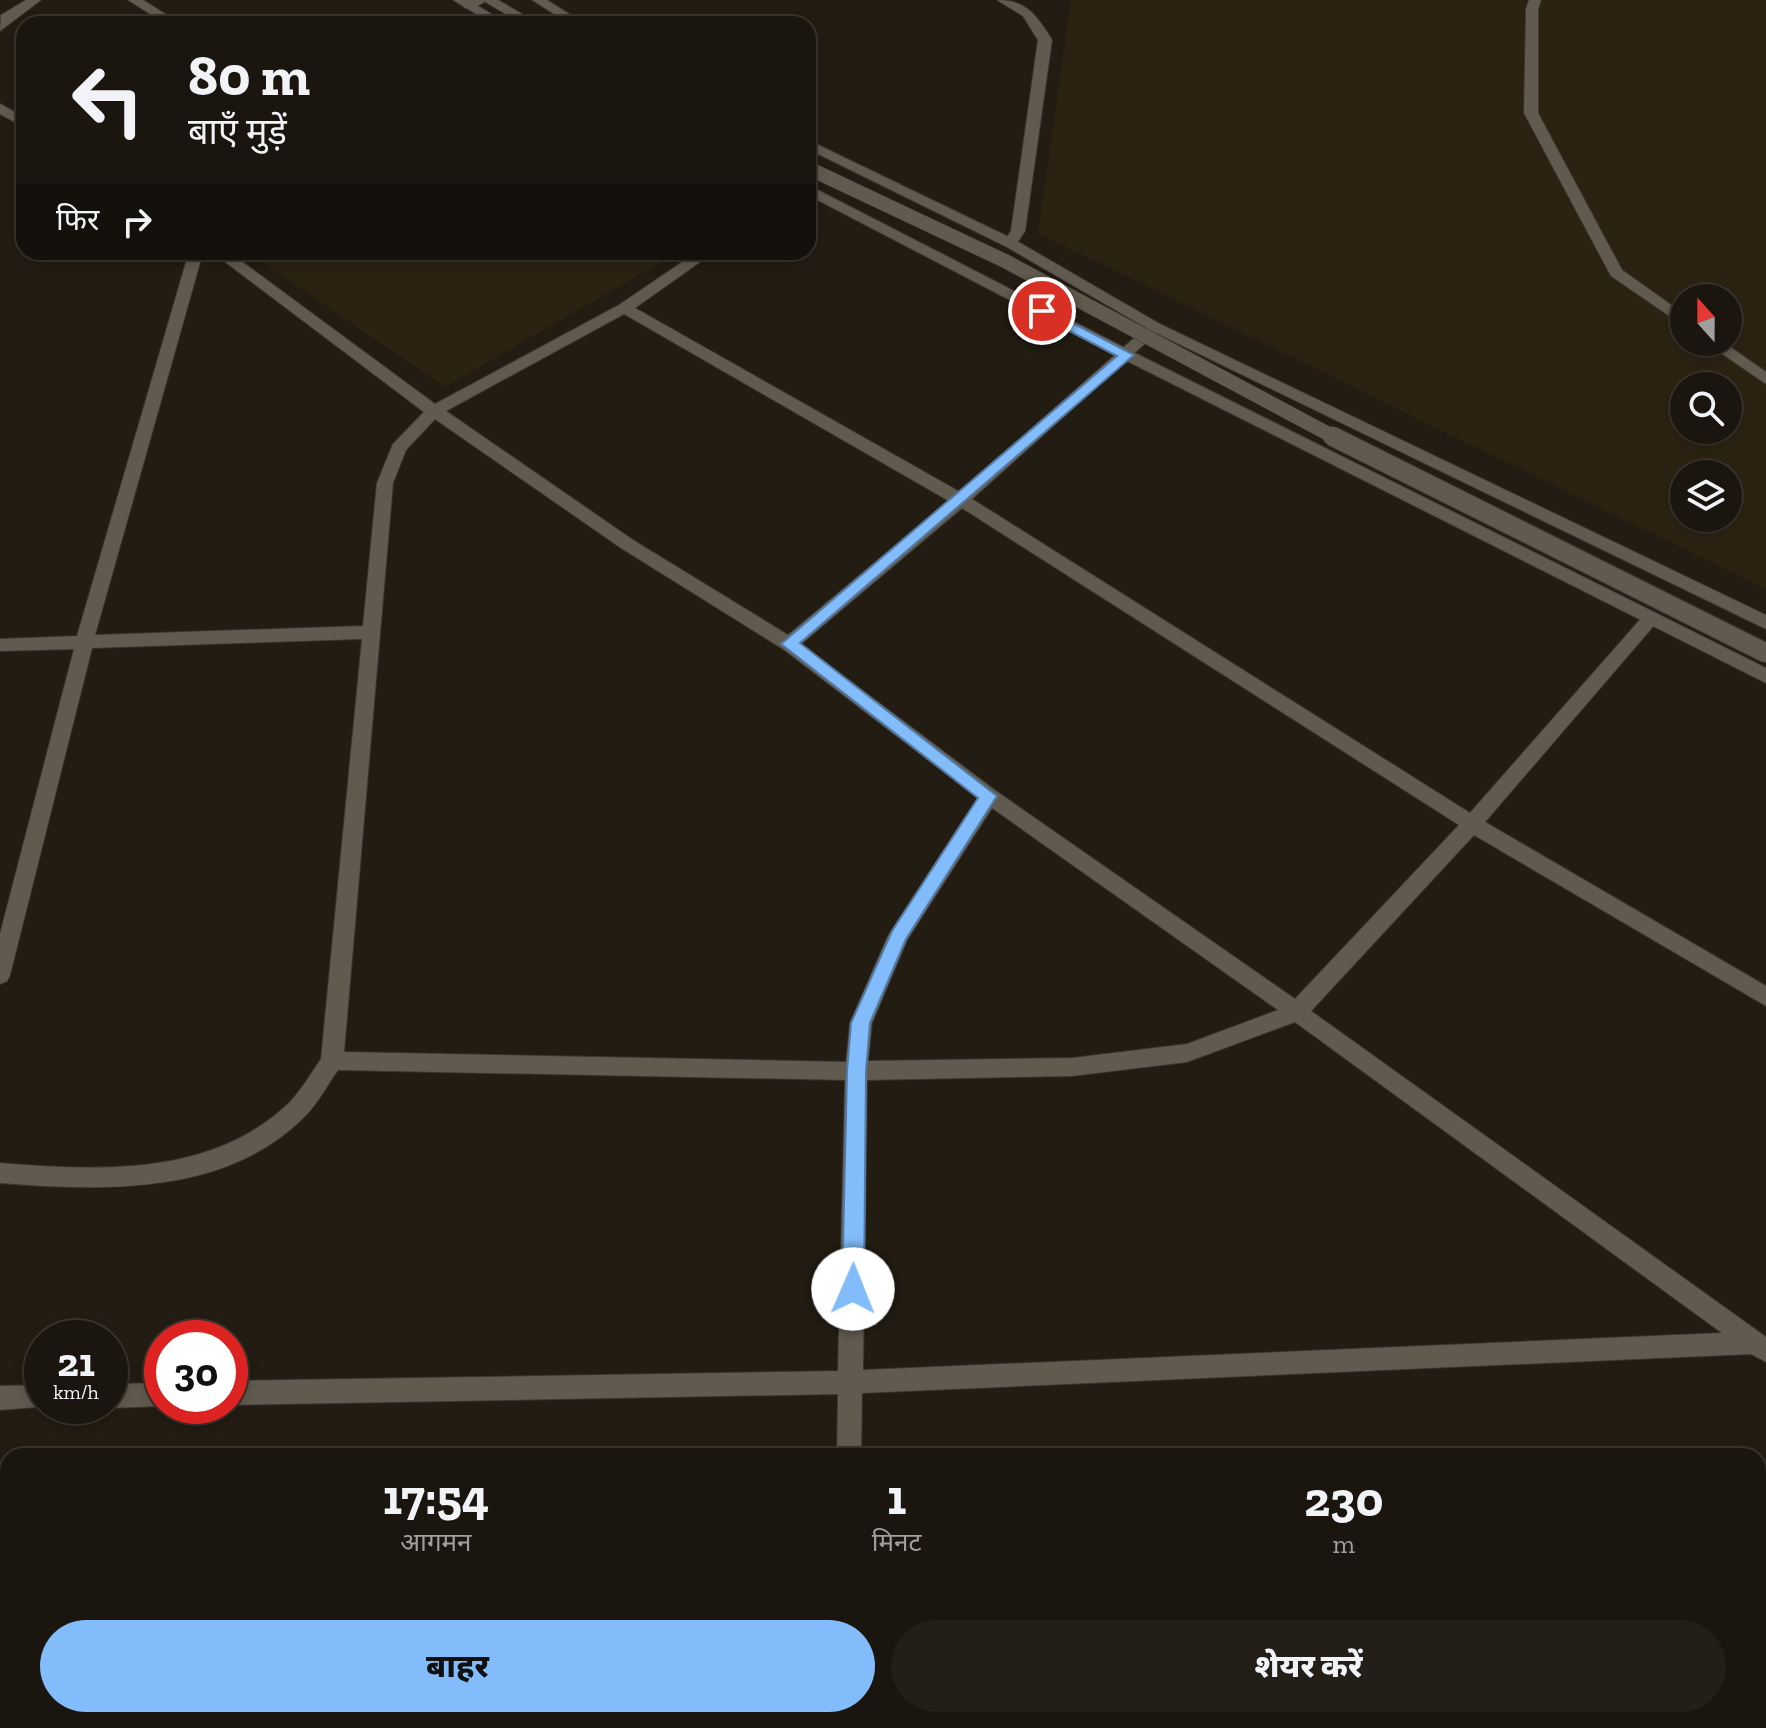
<!DOCTYPE html>
<html lang="hi">
<head>
<meta charset="utf-8">
<style>
  body { margin:0; font-family:"Zilla Slab","Noto Sans Devanagari",serif; background:#231e17; color:#f1f3f6; height:100vh; display:flex; flex-direction:column; font-size:30px; white-space:nowrap }
  * { box-sizing:border-box; margin:0 }
  p { font-size:26px; color:#9f9f9e }
  .icon { flex:none; width:44px; height:44px; fill:none; stroke:currentColor; stroke-width:2; stroke-linecap:round; stroke-linejoin:round }
  .map { position:relative; flex:1; overflow:hidden }
  .panel { position:absolute; left:0px; top:1448px; width:1766px; height:280px; display:flex; flex-direction:column; background:#1a150e; border-radius:24px 24px 0 0; box-shadow:0 4px 12px #0003,0 0 0 2px #38342e }
  .panel>* { flex:none }
  .top-card { position:absolute; left:16px; top:16px; width:800px; height:244px; border-radius:24px; box-shadow:0 4px 12px #0003,0 0 0 2px #38342e; background:#1a150e; color:#f1f3f6; overflow:hidden }
  .needle { width:52px; rotate:339deg }
  .fabs { position:absolute; left:1670px; top:284px; display:grid; gap:16px }
  .fabs a { display:grid; place-items:center; width:72px; height:72px; border-radius:50%; background:#1a150e; box-shadow:0 4px 12px #0003,0 0 0 2px #38342e; font-size:40px }
  .speed { position:absolute; left:24px; top:1320px; display:flex; gap:16px; font-size:40px; font-weight:700; text-align:center }
  .speed>* { display:grid; place-content:center; width:104px; height:104px; border-radius:50%; background:#1a150e; box-shadow:0 4px 12px #0003,0 0 0 2px #38342e; line-height:1 }
  .speed small { font-size:20px; font-weight:400 }
  .speed .limit { border:12px solid #d22; background:#fff; color:#111 }
  .pin { position:absolute; display:grid; place-items:center; width:68px; height:68px; color:#fff; margin:-34px; border:4px solid #fff; border-radius:50%; box-shadow:0 2px 8px #0007 }
  .me { position:absolute; width:88px; margin:-44px; rotate:1deg; stroke-linejoin:round; filter:drop-shadow(0 0 6px #0008) }
  .turn { display:flex; align-items:center; gap:28px; height:168px; padding:0 40px; font-size:36px }
  .turn .icon { width:104px; height:104px; stroke-width:2.5 }
  .turn b { display:block; font-size:56px; line-height:68px }
  .then { display:flex; align-items:center; height:76px; padding:0 40px; background:#0003; gap:16px; font-size:30px }
  .eta { display:flex; justify-content:space-evenly; align-items:center; height:136px; text-align:center }
  .eta b { font-size:48px; font-weight:800; line-height:56px }
  .primary-button { display:flex; gap:16px; margin-top:auto; padding:16px 40px }
  .primary-button a { flex:1; height:92px; border-radius:48px; background:#82bcfa; color:#111; font-size:32px; font-weight:800; line-height:92px; text-align:center }
  .primary-button a+a { background:#231e17; color:#f1f3f6 }
  .map>svg:first-child { display:block }
</style>
</head>
<body>
<div class="map">
<svg width="1766" height="1728" viewBox="0 0 1766 1728">
  <rect width="100%" height="100%" fill="#221c12"/>
  <path fill="#2b2212" fill-rule="evenodd" d="M1071,0H1766V589L1038,233ZM1684,298H1728V342H1684ZM1684,386H1728V430H1684ZM1684,474H1728V518H1684Z
    M247,252H679L445,387Z"/>
  <g fill="none" stroke-linecap="round" stroke-linejoin="round">
    <defs>
      <path id="service" d="M1529,0H1541L1538,9V113L1622,270L1684,314V326L1611,276L1524,113L1526,9Z
        M1705,342H1723L1766,372V384Z"/>
      <path id="minor" d="M26,0H41L0,31L1,15Z
        M128,0H143L181,24H166Z
        M470,0H488L474,8H464V2Z
        M997,0C1027,0 1037,16 1052,40L1025,231L1015,246L1010,247L1003,243L1011,231L1038,40L1023,16Z
        M0,104L24,117V127L0,114Z
        M189,252H203L95,635L363,626L377,483L393,444L424,412L212,252H229L435,404L619,305L697,252H714L635,308L960,492L1150,324H1160V330L972,499L1470,813L1645,614H1657L1660,618L1657,622L1485,822L1766,986V1006L1474,835L1311,1011L1766,1337V1362L1751,1354L862,1393L861,1456H837L838,1394L230,1405V1381L838,1371L845,1080L338,1070C327,1085 319,1102 306,1115C228,1196 103,1191 0,1183V1163C99,1171 212,1177 289,1103C302,1090 311,1073 321,1059L362,639L92,648L10,975L7,981L0,984V934L74,649L0,651V639L77,636ZM624,314L949,501L788,635L633,540L446,411ZM435,419L621,548L783,649L978,798L888,936L850,1023L846,1062L344,1052L393,483L406,450ZM962,508L1459,825L1295,999L996,791L801,644ZM992,808L1278,1010L1187,1044L1072,1058L868,1061L872,1023L907,940ZM1295,1022L1722,1333L863,1370L867,1080L1072,1076L1187,1062Z
        M162,1383L164,1406L110,1408L105,1406H110V1384Z
        M42,1385V1406H49L0,1410V1386Z
        M825,1720H853V1728H825Z"/>
      <path id="tertiary" d="M453,0H468L508,24H493Z
        M482,0H498L539,24H523Z
        M532,0H547L585,24H570Z
        M808,140L1015,240L1160,324L1766,615V629L1150,330L1005,246L808,149Z
        M808,185L1133,352L1766,668V683L1121,358L808,195Z"/>
    </defs>
    <use href="#service" stroke="#3a352f" stroke-width="2"/>
    <use href="#minor" stroke="#3a352f" stroke-width="2"/>
    <use href="#tertiary" stroke="#3a352f" stroke-width="2"/>
    <use href="#service" fill="#615a4e" fill-rule="evenodd"/>
    <use href="#minor" fill="#615a4e" fill-rule="evenodd"/>
    <use href="#tertiary" fill="#615a4e" fill-rule="evenodd"/>
    <defs>
      <path id="tertiary-bridge-far1" d="M808,168L1005,261L1336,438"/>
      <path id="tertiary-bridge" d="M1332,436L1766,653"/>
    </defs>
    <use href="#tertiary-bridge-far1" stroke="#3a352f" stroke-width="15" stroke-linecap="butt"/>
    <use href="#tertiary-bridge" stroke="#3a352f" stroke-width="21" stroke-linecap="butt"/>
    <use href="#tertiary-bridge-far1" stroke="#615a4e" stroke-width="14"/>
    <use href="#tertiary-bridge" stroke="#615a4e" stroke-width="19"/>
  </g>
  <path fill="#82bcfa" stroke="#547aa2" stroke-width="2" d="M1042,307L1134,355L800,643L997,796L906,939L870,1023L866,1071L864,1289L861,1296L853,1299L846,1296L842,1289L847,1071L851,1023L892,931L978,798L781,644L1117,356L1037,314L1035,311Z"/>
</svg>
<div class="fabs">
<a><svg class="needle" viewBox="-14 -14 28 28"><path d="M0-13l5 13h-10z" fill="#e53935"/><path d="M0 13l5-13h-10z" fill="#9f9f9e"/></svg></a>
<a><svg class="icon" aria-label="search" viewBox="0 0 24 24"><circle cx="10" cy="10" r="6"/><path d="M15 15l6 6"/></svg></a>
<a><svg class="icon" aria-label="layers" viewBox="0 0 24 24"><path d="M12 4l9 5-9 5-9-5zM3 14l9 5 9-5"/></svg></a>
</div>
<div class="speed"><div>21<small>km/h</small></div><div class="limit">30</div></div>
<div class="pin" style="left:1042px;top:311px;background:#d93025"><svg class="icon" aria-label="arrive" viewBox="0 0 24 24"><path d="M6 21V4h12l-3 4 3 4H6"/></svg></div>
<svg class="me" style="left:853px;top:1289px" viewBox="-20 -20 40 40"><circle r="19" fill="#fff"/><path d="M0-13L10 11 0 6-10 11z" fill="#82bcfa"/></svg>
<div class="top-card">
<div class="turn"><svg class="icon" aria-label="left" viewBox="0 0 24 24"><path d="M17 20v-9H6M10 6l-5 5 5 5"/></svg><div><b>80 m</b>बाएँ मुड़ें</div></div>
<div class="then">फिर<svg class="icon" aria-label="right" viewBox="0 0 24 24"><path d="M7 20v-9h11M14 6l5 5-5 5"/></svg></div>
</div>
<section class="panel">
<div class="eta">
<div><b>17:54</b><p>आगमन</p></div>
<div><b>1</b><p>मिनट</p></div>
<div><b>230</b><p>m</p></div>
</div>
<div class="primary-button"><a>बाहर</a><a>शेयर करें</a></div>
</section>
</div>
</body>
</html>
